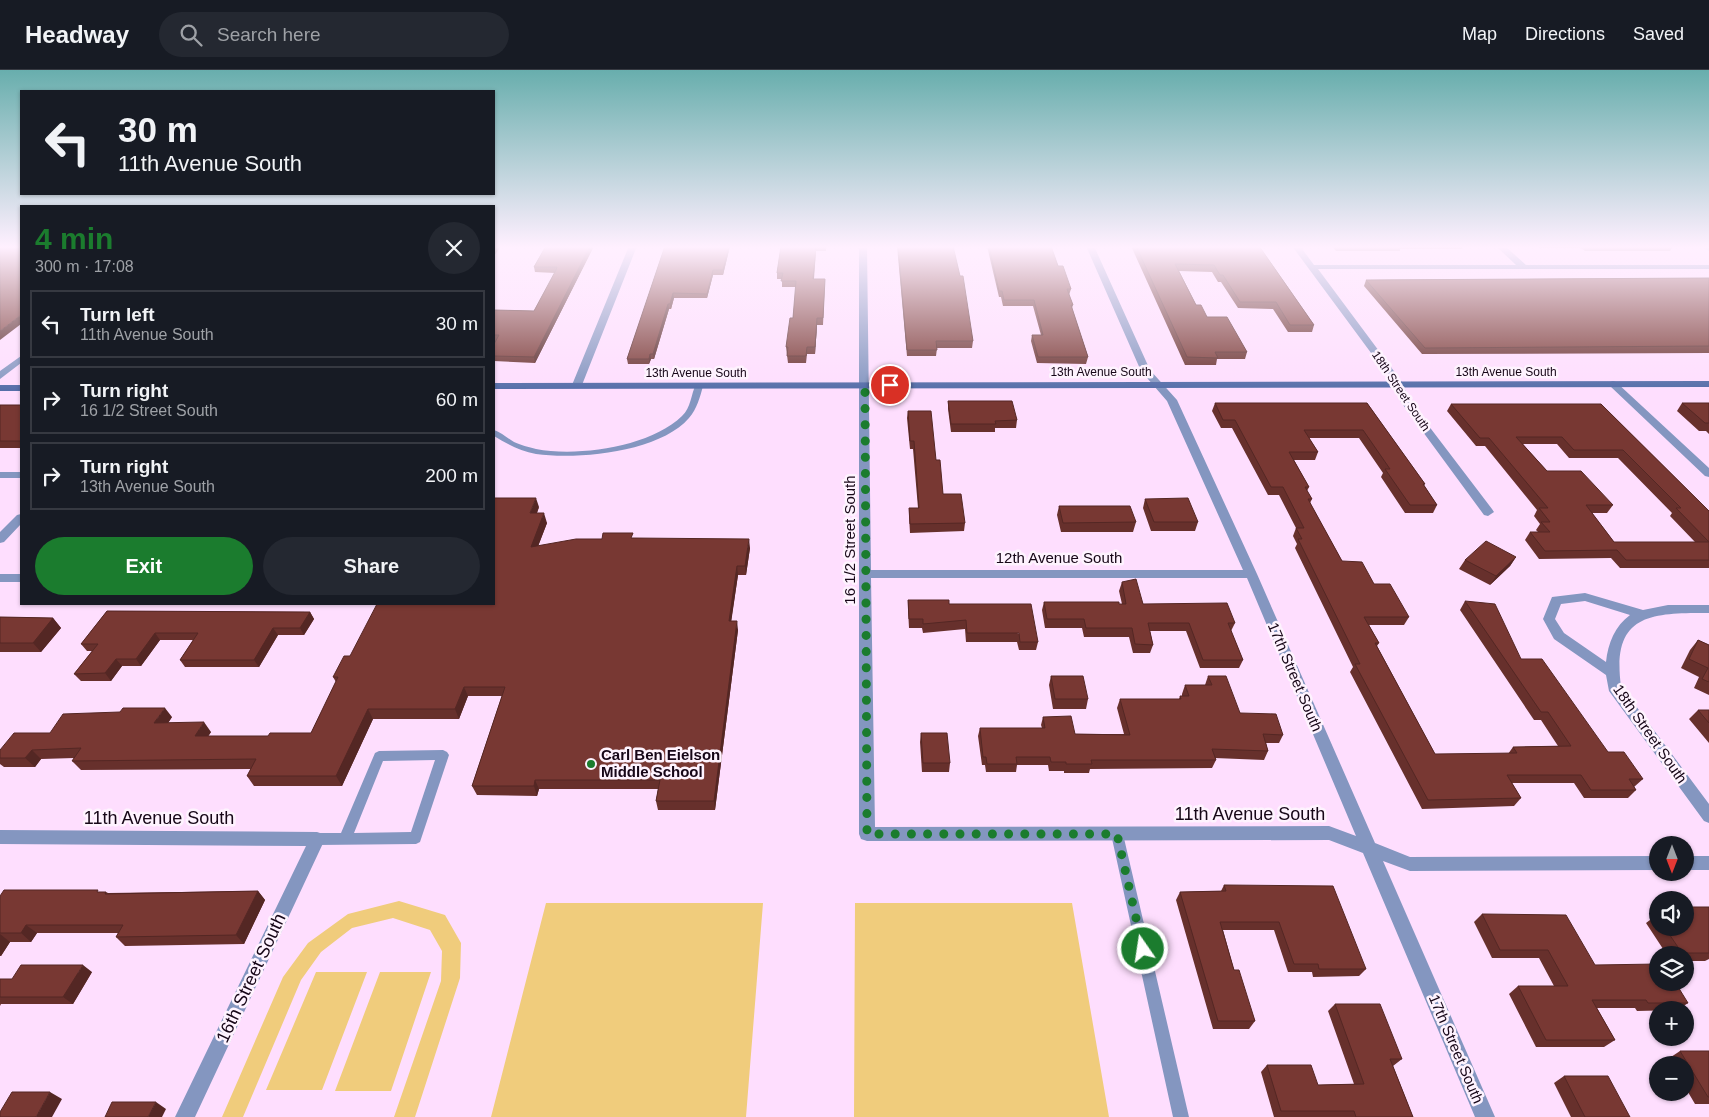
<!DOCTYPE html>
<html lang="en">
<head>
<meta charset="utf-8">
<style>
  body { margin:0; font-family:Helvetica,sans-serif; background:#242831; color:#f1f3f6; height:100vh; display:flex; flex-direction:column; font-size:19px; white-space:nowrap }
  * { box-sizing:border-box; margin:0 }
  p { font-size:16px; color:#9ea1a6 }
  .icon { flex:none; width:28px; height:28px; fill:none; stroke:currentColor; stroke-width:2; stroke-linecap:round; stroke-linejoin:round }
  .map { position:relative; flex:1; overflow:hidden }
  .side { position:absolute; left:20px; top:135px; width:475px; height:400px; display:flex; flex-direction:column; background:#171b24; border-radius:0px; box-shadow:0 1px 4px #0004 }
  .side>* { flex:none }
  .top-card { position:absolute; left:20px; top:20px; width:475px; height:105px; border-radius:0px; box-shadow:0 1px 4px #0004; background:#171b24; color:#f1f3f6; overflow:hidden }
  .needle { width:32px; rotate:180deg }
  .fabs { position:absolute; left:1649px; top:766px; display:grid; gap:10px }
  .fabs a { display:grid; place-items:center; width:45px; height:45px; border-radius:50%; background:#171b24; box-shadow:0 1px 4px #0004; font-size:25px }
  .pin { position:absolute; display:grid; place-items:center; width:42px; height:42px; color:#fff; margin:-21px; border:2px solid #fff; border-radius:50%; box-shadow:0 1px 5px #0007 }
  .me { position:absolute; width:55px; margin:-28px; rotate:347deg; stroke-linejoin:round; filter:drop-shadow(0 0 4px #0008) }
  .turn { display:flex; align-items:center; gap:18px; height:105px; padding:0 15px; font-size:22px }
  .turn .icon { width:65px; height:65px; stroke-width:2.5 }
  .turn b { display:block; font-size:35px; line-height:42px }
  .round { display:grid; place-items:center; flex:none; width:52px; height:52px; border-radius:26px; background:#242831 }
  .headline { display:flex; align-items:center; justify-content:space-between; height:85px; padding:0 15px }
  h1 { font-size:30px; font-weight:800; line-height:38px; color:#1b7c2e }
  .primary-button { display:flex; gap:10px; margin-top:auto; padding:10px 15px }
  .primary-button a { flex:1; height:58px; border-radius:30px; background:#1b7c2e; color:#fff; font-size:20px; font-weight:800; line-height:58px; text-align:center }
  .primary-button a+a { background:#242831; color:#f1f3f6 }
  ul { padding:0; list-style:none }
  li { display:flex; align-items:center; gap:15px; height:68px; margin:0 10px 8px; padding:0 5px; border:2px solid #363941; border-radius:0px }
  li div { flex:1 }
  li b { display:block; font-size:19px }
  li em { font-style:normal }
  header { display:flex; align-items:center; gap:30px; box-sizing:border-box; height:70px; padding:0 25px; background:#171b24; border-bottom:1px solid #363941 }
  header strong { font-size:24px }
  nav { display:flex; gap:28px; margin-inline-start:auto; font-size:18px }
  .search { width:350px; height:45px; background:#242831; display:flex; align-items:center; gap:12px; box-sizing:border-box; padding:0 18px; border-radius:28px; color:#9ea1a6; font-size:19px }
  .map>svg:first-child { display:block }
</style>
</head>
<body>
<header>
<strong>Headway</strong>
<div class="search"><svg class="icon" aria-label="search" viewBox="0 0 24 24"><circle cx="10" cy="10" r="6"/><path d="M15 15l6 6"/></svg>Search here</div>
<nav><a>Map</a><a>Directions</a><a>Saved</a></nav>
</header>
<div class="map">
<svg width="1709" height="1047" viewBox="0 0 1709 1047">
  <rect width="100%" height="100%" fill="#fedefe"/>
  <path fill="#f0cc7c" d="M399,831L445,845L461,873L460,908L415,1047H394L441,911L442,881L430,860L393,848L352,858L321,882L301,910L243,1047H222L283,907L308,873L348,844Z
    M546,833H763L746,1047H491Z
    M855,833H1072L1109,1047H854Z
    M316,902H367L322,1020H266Z
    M380,902H431L391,1021H335Z"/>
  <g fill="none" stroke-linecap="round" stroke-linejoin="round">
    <path fill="#8496c0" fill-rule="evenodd" d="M696,314H699L703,316C700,327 697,339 689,348C660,382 578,390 536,384C520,381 507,374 494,366V360C501,362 507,368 514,372C520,375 529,377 536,379C578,387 650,377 682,346C691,338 691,324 696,314Z
      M0,402H21V408H0Z
      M443,680L447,682L449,685L420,772L416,774L317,775L313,773L311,769L313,765L317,763H341L375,683L379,681ZM435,690L411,762L354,763L383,691Z
      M1117,758L1121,760L1123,764L1189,1047H1173L1111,764L1113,760Z"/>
    <path fill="#8496c0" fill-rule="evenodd" d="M629,176H637L582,315L580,317H574L572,315Z
      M859,176H867L871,500H1243L1167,331L1141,301L1086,176H1094L1150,300L1177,330L1257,504L1375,773L1410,787L1658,786V800L1410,801L1383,791L1495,1047H1475L1363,783L1329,770L867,771L861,769L859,764ZM871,508H1247L1356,766L1329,756L875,757Z
      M1292,176H1300L1314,195H1516L1496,176H1505L1526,195H1709V199H1318L1402,312L1409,330L1492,439L1494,442L1488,446L1484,445L1401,332L1394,314Z
      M1701,176H1709V181Z
      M21,286V293L0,309V301Z
      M1613,311L1616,312L1709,398V407L1705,406L1610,316V312Z
      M21,444V454L4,472L0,473V462L17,445Z
      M0,504H21V512H0Z
      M1585,523L1643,540L1668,535H1709V543C1652,543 1611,543 1621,616L1709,734V753L1704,751L1609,621L1606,605L1554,569L1543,549L1552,527ZM1585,531L1630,545C1615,556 1608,573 1606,592L1564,563L1555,549L1561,534Z
      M0,760L317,762L323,764L325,769L195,1047H175L306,776L0,774Z
      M1685,786H1709V800H1685Z"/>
    <path fill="#546da8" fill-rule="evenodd" d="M1709,311V317L494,319V313Z
      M0,315H21V321H0Z"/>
  </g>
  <path fill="#67302c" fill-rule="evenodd" d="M537,176H594L535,293L494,291V274L495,271H494V240L534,241L555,203L535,202L534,197L545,177H537Z
    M665,176H730L723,205H713L707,228H674L671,239H669L654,289H651L649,294H628L627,289Z
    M781,176H826V181H816L814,209H825L823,255H817L815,284H807L806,293H788L786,277L793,248L796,217H782V209H777V203Z
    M897,176H953L973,271L972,278H937L936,286H907Z
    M987,176H1051L1058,196L1071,219L1069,225L1073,235L1072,238L1088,287L1086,294L1037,293L1031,271L1032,265H1041L1033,236H1003L1001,227H999Z
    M1131,176H1259L1314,255L1312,262H1288L1273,239L1238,238L1221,212H1218L1212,202L1179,201L1196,235L1207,247L1247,282L1245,289H1217L1216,295H1185Z
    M1332,176H1463L1462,179H1400V181H1336Z
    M1537,176H1673L1670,181H1585L1581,178H1539Z
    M1709,208V283L1422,284L1364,216L1366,210Z
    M948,331L1017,350L1016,358H995V362H951L948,339Z
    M1215,333H1367L1425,414L1424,415L1437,435L1433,443H1405L1381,407L1383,403L1359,368H1309L1318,382L1315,390H1294L1309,417L1307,421L1312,429L1310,433L1342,491L1374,514L1409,547L1404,555H1369L1379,573L1377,576L1435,684H1508L1513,677L1558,676L1541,650H1534L1460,540L1465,531L1521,589L1608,682L1643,709L1634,717L1636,720L1628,728H1584L1574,713H1512L1521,728L1514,736L1422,739L1350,602L1353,597L1295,478L1297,474L1293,466L1296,458L1279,425H1268L1232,358H1221L1212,341Z
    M1682,333H1709V364L1706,361H1699L1677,341Z
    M1451,334H1601L1709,441V498H1620L1611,488L1539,489L1525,470L1530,462H1538L1536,460L1540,454L1534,446L1537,440L1485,376H1476L1447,341ZM1523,374H1557L1569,388H1618L1672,443L1670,446L1695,472H1614L1592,443H1607L1613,435L1547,401Z
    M0,335H21V378H0Z
    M908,341L936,390L943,424L965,453L964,461L910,463L909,446V438H918L913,379H910L907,348Z
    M1145,429L1198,452L1195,461H1151L1143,438Z
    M1059,436L1136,452L1133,462H1061L1057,445Z
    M539,437L537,443L547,453L538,476L602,469L634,468L750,478L746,505H738L731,551L738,560L715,740H658L656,731L658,719H539L537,726L477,725L472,716L502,626H468L459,649H373L342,716H254L247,706L251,699L81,700L72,691L74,688L41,689L35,697H4L0,694V680L50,663L172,647L168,653L211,662L208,666H268L311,663L336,612L333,607L350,586Z
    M1516,487L1510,496L1490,515L1459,499L1465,490Z
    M1122,512L1143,534L1235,553L1231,561L1243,590L1239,598H1200L1186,561H1150L1153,575L1150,583H1133L1129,567H1084L1082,558H1045L1042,540L1044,532L1122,534L1119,521Z
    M908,530L949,534L1038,572L1036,580H1019L1017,572H966L965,559L923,563L922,558H909L908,539Z
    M107,541L310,542L314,549L304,565H278L259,597H185L180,590L193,570H160L141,596H122L111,611H81L74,604L92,581H87L81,574Z
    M0,547L53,548L61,558L41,582H0Z
    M1698,570L1709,575V625L1694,618L1699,607L1681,598L1690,580Z
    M1051,606L1088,629L1086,639H1053L1049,615Z
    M1208,606L1240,643L1283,665L1279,673H1266L1268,681L1264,690L1215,688L1216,690L1212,698L1090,699L1089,703H1064V701H1049L1048,695H1017L1016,702H986L985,695H982L978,666L980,658H1042L1041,655L1043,647L1075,664H1124L1117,638L1120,629H1179L1180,626H1182V624L1185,615H1205Z
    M1698,640H1709V673L1689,649Z
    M921,663L950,693L949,702H922L920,672Z
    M1224,815L1366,899L1359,906L1313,907L1312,902H1288L1274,860H1223L1234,900L1255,951L1249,959H1213L1176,830L1180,822L1221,821Z
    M258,821L265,830L244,874L125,876L116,867L118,863H37L31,872H10L1,886H0V826L99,822H106L108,823Z
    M1685,837H1709V889L1705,891H1685V885H1667L1646,853L1658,844V858H1685Z
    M1482,844L1595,895L1688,933L1678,940L1637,941L1635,938H1597L1615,970L1604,977H1536L1509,924L1518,916H1554L1539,888H1492L1474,852Z
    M92,902L73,934H1L0,936V909H12Z
    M1335,934L1402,989L1393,996L1413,1047H1274L1261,1002L1267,995L1318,1015L1354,1014L1328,941Z
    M1680,981H1709V1034H1695L1685,1017V995H1672L1668,989Z
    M1564,1006L1630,1047H1571L1554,1013Z"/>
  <path fill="#542724" d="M496,176H501L494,186V179Z
    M590,176H594L535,293L534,287Z
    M729,176H730L723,205V200Z
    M713,200V205L707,228V224Z
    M673,223L674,228L671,239L670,234Z
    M668,234L669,239L654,289L653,284Z
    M21,245V254L0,270V261Z
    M817,248V255L815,284V277Z
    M650,284L651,289L649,294V289Z
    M536,428L539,437L533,453L530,443Z
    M544,443L547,453L534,487L531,477Z
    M749,469L750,478L746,505L745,496Z
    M1516,487L1510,496L1490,515L1496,506Z
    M737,496L738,505L730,560L729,551Z
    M310,542L314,549L304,565L300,558Z
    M53,548L61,558L41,582L33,573Z
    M737,551L738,560L715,740L714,731Z
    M273,558L278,565L259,597L254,590Z
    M155,563L160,570L141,596L136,589Z
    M116,589L122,596L111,611L105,603Z
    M464,617L468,626L459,649L455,639Z
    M165,638L172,647L162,662L154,653Z
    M368,639L373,649L342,716L336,706Z
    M204,652L211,662L202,676L195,666Z
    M32,680L41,689L35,697L25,688Z
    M535,710L539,719L537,726L534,716Z
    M258,821L265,830L244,874L236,865Z
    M26,855L37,863L31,872L21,863Z
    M0,864L10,872L1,886L0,885Z
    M83,895L92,902L73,934L63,927Z
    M50,1022L62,1029L52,1047H36Z
    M156,1032L166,1039L162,1047H148Z"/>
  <path fill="#783833" stroke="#542724" d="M0,176H21V245L0,261Z
    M546,176H590L534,287L494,286V274L499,265H494V240L534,241L556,200L557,197H534Z
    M665,176H729L723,200H713L707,224L673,223L670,234H668L653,284H650L649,289H627Z
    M781,176H816L813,209H825L823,248H817L815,277H807L806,286H787L788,277H786L790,248H793L796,211H781L783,203H777Z
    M898,176H953L960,206H963L973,271H936L937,280H907Z
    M989,176H1051L1058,196H1063L1071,219H1067L1073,235H1071L1088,287H1038L1032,265H1043L1034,230H1004L1002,221H999Z
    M1136,176H1259L1314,255H1290L1276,232H1240L1223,205H1220L1214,195L1175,194L1196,235H1201L1207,247H1227L1247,282H1215L1218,288L1187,287Z
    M1709,208V276L1425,278L1366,210Z
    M948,331H1012L1017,350L995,351L996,354H951Z
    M1215,333H1367L1425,414H1423L1437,435H1410L1385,399H1390L1363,360H1304L1318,382H1289L1309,417H1305L1312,429H1308L1342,491L1362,492L1374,514H1390L1409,547H1364L1379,573H1375L1435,684L1517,683L1513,677L1571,676L1548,642H1541L1465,531L1495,534L1521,589H1542L1608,682H1624L1643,709H1629L1636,720H1591L1581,705H1507L1521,728L1428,730L1355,594H1360L1298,469H1302L1296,458H1304L1283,417H1271L1235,350H1223Z
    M1682,333H1709V353H1705Z
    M1451,334H1601L1709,441V472L1676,438H1681L1623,380H1574L1562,367H1516L1547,401H1581L1613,435H1586L1614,472H1709V490H1626L1617,480L1545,481L1530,462H1550L1541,452H1550L1539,438H1548L1489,368H1480Z
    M0,335H21V371H0Z
    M908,341H931L936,390H940L943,424H961L965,453L910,454L909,438H919L914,371H910Z
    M494,428H536L530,443H544L531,477L576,469H602L603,463H633L631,468L749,469L745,496H737L729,551H737L714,731H656L660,710H535L534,716H472L505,617H464L455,639H368L336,706H247L256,689L72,691L81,678L32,680L25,688H0V680L14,663H50L63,644L120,642L123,638H165L154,653L204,652L195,666H268L270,663H311L338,607H333L344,586H350L377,534H494Z
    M1188,428L1198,452H1154L1145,429Z
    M1059,436H1130L1136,452L1063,453Z
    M1486,471L1516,487L1496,506L1465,490Z
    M1136,509L1143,534L1227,533L1235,553H1228L1243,590H1203L1189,553H1148L1153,575L1135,574L1132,558H1086L1084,549H1047L1044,532H1119V534H1126L1122,512Z
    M908,530H949V534H1031L1038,572H1020L1019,563H967L966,550L923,554V549H909Z
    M107,541L310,542L300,558H273L254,590H180L198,563H155L136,589H116L105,603L74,604L98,574H81Z
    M0,547L53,548L33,573H0Z
    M1698,570L1709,575V612L1702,609L1708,598L1689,589Z
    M1051,606H1083L1088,629H1055Z
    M1208,606H1226L1240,643L1276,644L1283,665L1263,664L1268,681L1212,679L1216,690H1091L1092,694H1066V692H1051L1050,687H1016L1017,694H987L986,687H983L980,658H1045L1043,647L1071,646L1075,664L1130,665L1120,629H1181L1180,626H1189L1185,615H1212Z
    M1698,640H1709V653Z
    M921,663H947L950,693H923Z
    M1224,815L1333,816L1366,899H1319L1318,894H1294L1279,852H1220L1234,900H1239L1255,951H1218L1180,822L1226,821Z
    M4,820H98L97,822H106L105,824L258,821L236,865L116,867L123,855H26L21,863H0V826Z
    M1685,837H1709V883H1682L1665,858H1685V844H1688L1685,839Z
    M1482,844L1566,845L1595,895L1658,894V912H1675L1688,933H1648L1646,930H1592L1615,970H1546L1518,916H1568L1548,880H1500Z
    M21,895H83L63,927H0V909H12Z
    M1335,934H1380L1402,989H1390L1413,1047H1356L1354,1041H1281L1267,995H1311L1318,1015L1364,1014Z
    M1680,981H1709V1027H1708Z
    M1564,1006H1608L1630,1047H1585Z
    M12,1022H50L36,1047H0V1042Z
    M112,1032H156L148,1047H105Z"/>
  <linearGradient id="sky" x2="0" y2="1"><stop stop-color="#68aead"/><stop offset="0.55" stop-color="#fff0ff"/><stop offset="1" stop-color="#fff0ff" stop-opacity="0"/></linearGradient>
  <rect width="1709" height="322" fill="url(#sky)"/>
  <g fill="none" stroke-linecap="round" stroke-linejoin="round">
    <path stroke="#1b7c2e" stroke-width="9" stroke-dasharray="0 16.2" d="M890,315H865L867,764H1117L1143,879"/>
  </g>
  <circle fill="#1b7c2e" stroke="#fef3fe" stroke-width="2" cx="591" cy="694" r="5"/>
  <g text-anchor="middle" stroke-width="5" stroke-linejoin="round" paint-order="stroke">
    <g font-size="12" fill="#160617" stroke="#fef3fe">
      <text x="1101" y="306">13th Avenue South</text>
      <text x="1506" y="306">13th Avenue South</text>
      <text x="696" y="307">13th Avenue South</text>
      <text transform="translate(1401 321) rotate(56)" y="4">18th Street South</text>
    </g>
    <g font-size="15" fill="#160617" stroke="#fef3fe">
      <text transform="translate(850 470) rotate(-90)" y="5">16 1/2 Street South</text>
      <text x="1059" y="493">12th Avenue South</text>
      <text transform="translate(1295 607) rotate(67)" y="5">17th Street South</text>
      <text transform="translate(1650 664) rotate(55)" y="5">18th Street South</text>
      <text transform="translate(1456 979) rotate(67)" y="5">17th Street South</text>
    </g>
    <g font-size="15" font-weight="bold" fill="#160617" stroke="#fef3fe" text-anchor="start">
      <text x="601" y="690">Carl Ben Eielson<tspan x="601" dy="17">Middle School</tspan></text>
    </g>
    <g font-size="18" fill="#160617" stroke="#fef3fe">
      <text x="1250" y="750">11th Avenue South</text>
      <text x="159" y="754">11th Avenue South</text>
      <text transform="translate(251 908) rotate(-65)" y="6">16th Street South</text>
    </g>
  </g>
</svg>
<div class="fabs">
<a><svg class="needle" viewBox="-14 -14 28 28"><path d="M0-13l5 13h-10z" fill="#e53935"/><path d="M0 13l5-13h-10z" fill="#9ea1a6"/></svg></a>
<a><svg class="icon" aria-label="sound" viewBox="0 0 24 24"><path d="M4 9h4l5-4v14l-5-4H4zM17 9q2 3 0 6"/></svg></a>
<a><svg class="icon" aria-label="layers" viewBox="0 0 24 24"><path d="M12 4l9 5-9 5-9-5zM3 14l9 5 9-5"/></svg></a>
<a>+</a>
<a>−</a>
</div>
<div class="pin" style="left:890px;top:315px;background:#d93025"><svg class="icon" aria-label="arrive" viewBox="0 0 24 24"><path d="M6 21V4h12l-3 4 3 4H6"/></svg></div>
<svg class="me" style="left:1143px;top:879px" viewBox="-20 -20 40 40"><circle r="17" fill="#1b7c2e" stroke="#fff" stroke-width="3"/><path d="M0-11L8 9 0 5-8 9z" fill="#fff"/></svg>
<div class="top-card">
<div class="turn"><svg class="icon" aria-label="left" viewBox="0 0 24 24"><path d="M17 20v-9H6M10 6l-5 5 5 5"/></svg><div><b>30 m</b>11th Avenue South</div></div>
</div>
<section class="side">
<div class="headline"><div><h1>4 min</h1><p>300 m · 17:08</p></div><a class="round"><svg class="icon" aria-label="close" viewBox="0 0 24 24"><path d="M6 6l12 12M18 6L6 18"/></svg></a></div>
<ul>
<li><svg class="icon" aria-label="left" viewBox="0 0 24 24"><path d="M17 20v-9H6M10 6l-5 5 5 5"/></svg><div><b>Turn left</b><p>11th Avenue South</p></div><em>30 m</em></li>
<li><svg class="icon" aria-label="right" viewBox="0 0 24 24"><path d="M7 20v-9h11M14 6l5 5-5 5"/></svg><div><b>Turn right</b><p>16 1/2 Street South</p></div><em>60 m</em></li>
<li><svg class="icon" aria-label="right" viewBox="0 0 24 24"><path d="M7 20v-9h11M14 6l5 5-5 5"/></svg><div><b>Turn right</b><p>13th Avenue South</p></div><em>200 m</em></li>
</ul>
<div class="primary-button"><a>Exit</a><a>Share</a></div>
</section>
</div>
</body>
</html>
